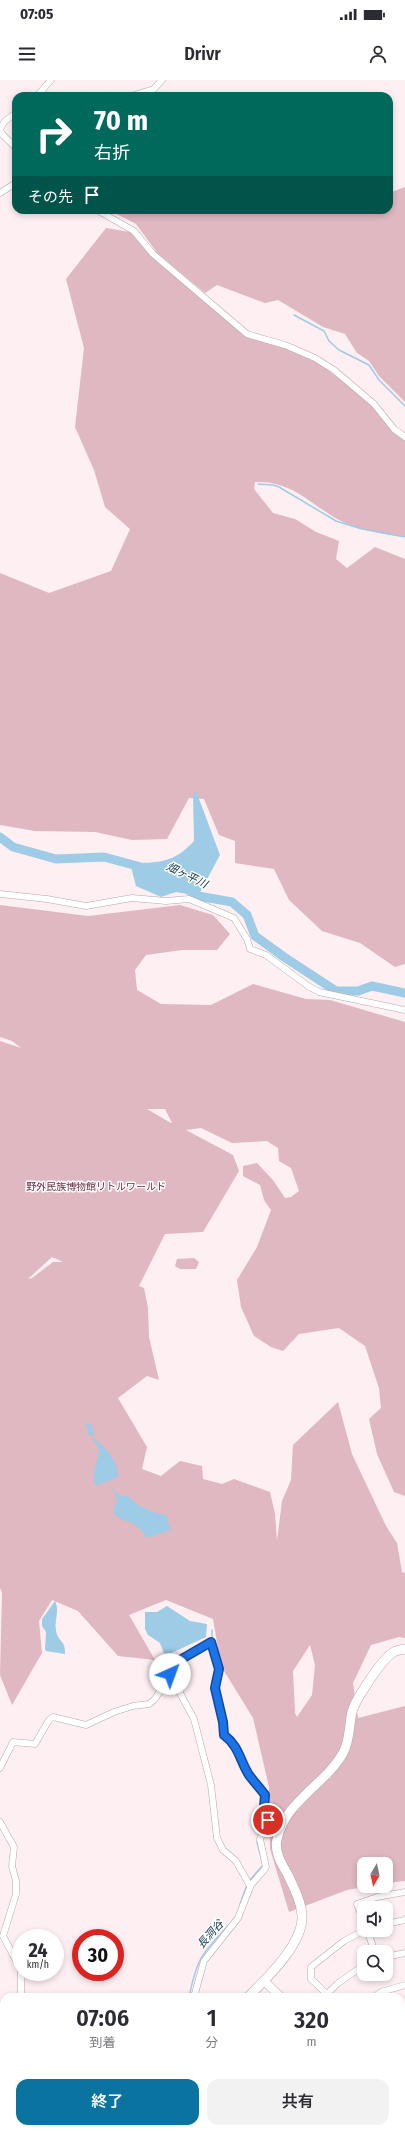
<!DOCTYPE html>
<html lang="ja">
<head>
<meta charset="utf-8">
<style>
  body { margin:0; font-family:"Fira Sans Condensed","Noto Sans JP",sans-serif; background:#f2f2f3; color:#2b2b33; height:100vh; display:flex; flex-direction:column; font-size:15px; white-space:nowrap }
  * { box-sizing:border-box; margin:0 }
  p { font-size:13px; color:#7c7c81 }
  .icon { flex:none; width:22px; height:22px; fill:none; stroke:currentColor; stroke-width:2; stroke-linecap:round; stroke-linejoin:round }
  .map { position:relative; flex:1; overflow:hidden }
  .sheet { position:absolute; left:0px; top:1913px; width:405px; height:140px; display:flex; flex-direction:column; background:#fff; border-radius:12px 12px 0 0; box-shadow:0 2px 6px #0003 }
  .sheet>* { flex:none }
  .hud { position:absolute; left:12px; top:12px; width:381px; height:122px; border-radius:12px; box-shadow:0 2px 6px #0003; background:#00695c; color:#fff; overflow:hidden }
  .needle { width:26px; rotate:189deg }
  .controls { position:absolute; left:357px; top:1777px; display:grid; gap:8px }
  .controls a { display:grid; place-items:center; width:36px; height:36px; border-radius:8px; background:#fff; box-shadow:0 2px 6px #0003; font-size:20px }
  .speed { position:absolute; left:12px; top:1849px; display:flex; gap:8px; font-size:20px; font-weight:700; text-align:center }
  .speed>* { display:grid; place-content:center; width:52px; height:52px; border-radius:50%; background:#fff; box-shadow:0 2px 6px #0003; line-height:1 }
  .speed small { font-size:10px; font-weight:400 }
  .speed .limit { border:6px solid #d22; background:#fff; color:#111 }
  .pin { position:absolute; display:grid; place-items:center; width:34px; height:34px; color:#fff; margin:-17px; border:2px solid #fff; border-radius:50%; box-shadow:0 1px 4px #0007 }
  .me { position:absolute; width:44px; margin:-22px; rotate:43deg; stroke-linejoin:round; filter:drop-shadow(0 0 3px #0008) }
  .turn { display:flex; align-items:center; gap:14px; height:84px; padding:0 16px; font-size:18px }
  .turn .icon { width:52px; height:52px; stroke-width:2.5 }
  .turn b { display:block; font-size:28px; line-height:34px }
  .then { display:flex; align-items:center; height:38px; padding:0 16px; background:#0003; gap:8px; font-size:15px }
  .eta { display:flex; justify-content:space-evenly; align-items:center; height:68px; text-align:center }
  .eta b { font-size:24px; font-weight:600; line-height:28px }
  .button { display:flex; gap:8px; margin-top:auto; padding:8px 16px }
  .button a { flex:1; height:46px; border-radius:12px; background:#0a739f; color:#fff; font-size:16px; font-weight:600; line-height:46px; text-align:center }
  .button a+a { background:#f2f2f3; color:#2b2b33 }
  .status { display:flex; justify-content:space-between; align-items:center; height:28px; padding:0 20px; background:#fff; direction:ltr }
  .status svg { height:11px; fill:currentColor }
  header { display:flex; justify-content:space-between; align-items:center; height:52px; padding:0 16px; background:#fff; font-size:18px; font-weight:600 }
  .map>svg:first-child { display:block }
</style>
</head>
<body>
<div class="status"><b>07:05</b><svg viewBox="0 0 49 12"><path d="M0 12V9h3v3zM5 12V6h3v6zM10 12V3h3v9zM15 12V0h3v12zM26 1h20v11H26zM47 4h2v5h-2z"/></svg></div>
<header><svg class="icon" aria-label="menu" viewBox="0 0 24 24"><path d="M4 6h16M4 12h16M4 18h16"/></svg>Drivr<svg class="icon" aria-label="person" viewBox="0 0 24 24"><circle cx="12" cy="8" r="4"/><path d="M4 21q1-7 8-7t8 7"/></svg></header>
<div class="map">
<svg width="405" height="2053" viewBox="0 0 405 2053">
  <rect width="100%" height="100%" fill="#feeff3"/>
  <path fill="#dfb8c1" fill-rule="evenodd" d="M405,107V322L379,296L369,281L357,273L345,254L323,247L278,220L265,223L217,205L205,213L158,174L136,144L109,130H389V113Z
    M106,148L130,152L153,178L246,257L284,268L318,282L372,325L405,360V457C383,454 357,450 337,439C308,422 292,401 255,402L254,409L273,433L295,439L316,452L339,461L336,479L347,488L375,467L405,479V884L395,887L360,863L322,851L289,820L274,789L235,783V761L219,755L204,719L189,718L167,759L132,760L95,752L35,751L0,745V493L49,513L111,491L130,449L105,427L94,390L75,347L84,268L66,199Z
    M0,825L88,836L180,825L213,835L230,854L217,870H182L146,875L135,890L137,910L161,924L211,925L253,904L306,919L330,920L405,942V1416L394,1412L377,1374L369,1339L381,1328L379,1308L365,1266L339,1248L299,1254L283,1271L271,1267L254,1256L241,1227L237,1200L257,1167L271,1130L264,1120L260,1105L243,1096V1086L257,1083L273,1100L285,1118L291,1117L299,1111L291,1088L279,1081L278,1068L267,1061L232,1063L201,1048L186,1050L233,1075L239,1091L203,1152L165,1154L139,1206L144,1208L148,1228L149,1257L159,1300L147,1296L118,1318L147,1367L142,1389L161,1396L180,1381L202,1386L203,1399L222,1404L234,1399L270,1412L275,1434L277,1461L282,1421L291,1400L293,1365L338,1322L352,1374L386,1446L397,1463L402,1492L405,1493V1558L399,1557L371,1565L353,1603L358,1638L405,1626V1801L386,1803V1784H364V1806H370L347,1810L289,1832L270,1769L269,1707L253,1638L221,1586L213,1539L166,1520L129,1535L155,1580L118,1576L78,1531L52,1520L39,1541L42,1573L12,1625L0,1595L2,1513L0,1508V961L21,968L12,961L0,957ZM147,1029H165L172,1043H171ZM52,1177L63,1182H53L32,1198L28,1199ZM310,1565L315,1585L312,1615L297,1637L295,1633L293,1591Z
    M194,1178L199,1182L196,1189H180L175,1186L177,1179Z"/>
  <path fill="#9ecbe6" d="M196,711L220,775L198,816L176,812L161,817L136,806L130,783C158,783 174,783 194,761L193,715Z
    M91,1343L94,1355L89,1356L86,1344Z
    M91,1357C102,1363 119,1380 118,1397L96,1406C90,1394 98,1383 99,1371C99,1365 93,1362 91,1357Z
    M110,1403L117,1415L128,1416C134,1425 155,1434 166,1435L171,1450L146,1458C136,1433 104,1447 117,1420Z
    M55,1521C60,1531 54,1540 56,1550C57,1561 66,1560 65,1574L46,1571L45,1569L46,1552L42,1546V1539Z
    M167,1526L190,1541L207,1544L206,1557L165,1576L160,1563L148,1555L145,1549V1532H157Z"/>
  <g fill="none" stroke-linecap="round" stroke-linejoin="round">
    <path stroke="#9ecbe6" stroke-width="1.5" d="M294,235L324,251L329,261L339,270L369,285L379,300L405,326
      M258,404L273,405L279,407L336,441L362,449L405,457
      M212,1550V1560
      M216,1567L219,1581
      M230,1656C241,1663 244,1677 249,1689
      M250,1800L263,1785L257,1762L264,1742L261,1726
      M240,1824L247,1805
      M189,1917C197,1879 201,1874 228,1846"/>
    <path stroke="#9ecbe6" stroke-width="9" d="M0,757L13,767L56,779L104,777L141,787
      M188,810L198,816L232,822L247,835L255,856L284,877L336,911H358L372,906L405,913"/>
    <defs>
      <path id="minor" d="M37,16L51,0
        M44,16H50
        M131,16L154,9L162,0
        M16,33L5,41L0,49L2,54L16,68
        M0,113L16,103
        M97,130L134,151L153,174L247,254L285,265L315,278L334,290L374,324L394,349L405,357
        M0,814L47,819L86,826L132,818L166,821L189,819L234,838L247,859L250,869L266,875L308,906L319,912L405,930
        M176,1583L180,1613L194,1639L211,1705L217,1758L223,1770L236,1781L250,1806
        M0,1688L13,1662L35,1664L49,1640L53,1637L86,1645L114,1632L133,1626L149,1624L154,1620L169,1598L171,1586L211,1562L219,1589L215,1601V1608L220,1633L223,1642L224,1655C239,1666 240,1681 249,1695C254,1702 261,1708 265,1715L264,1727L268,1740L260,1759L266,1787L264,1790L251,1805L238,1838L204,1881L194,1917
        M0,1742L14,1767L12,1786L16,1801V1814L3,1856L21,1890
        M364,1842L357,1824L377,1817L405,1812
        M386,1844L405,1840
        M367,1850L375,1872
        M386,1877L405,1873
        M327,1914L337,1904L364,1885
        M21,1917V1892
        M330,1917L311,1899V1887L344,1861L365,1850
        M374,1917L381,1912L405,1905
        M0,1950L4,1946
        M401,1985L405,1989
        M0,2006L4,2012
        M326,2049L330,2053
        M370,2049L372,2053
        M19,2053V2049
        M143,2053L146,2049
        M194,2053L196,2049
        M260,2053L263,2049"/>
      <path id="tertiary" d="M264,1901L281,1917
        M401,1940L405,1939
        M401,2032L405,2041"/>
      <path id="secondary" d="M248,1917C267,1898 304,1863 302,1835C301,1821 294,1808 288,1795C282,1784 274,1773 277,1759C285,1721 326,1704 343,1673C350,1661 349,1645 352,1632C355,1620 381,1581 391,1574C395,1570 400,1570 405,1569
        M135,2053L136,2049"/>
    </defs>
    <use href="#minor" stroke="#b5a8ab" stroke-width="7"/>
    <use href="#tertiary" stroke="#b5a8ab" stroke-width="9"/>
    <use href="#secondary" stroke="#b5a8ab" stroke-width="10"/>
    <use href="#minor" stroke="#fff" stroke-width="6"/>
    <use href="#tertiary" stroke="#fff" stroke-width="8"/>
    <use href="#secondary" stroke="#fff" stroke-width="9"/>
  </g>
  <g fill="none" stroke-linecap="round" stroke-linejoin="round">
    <defs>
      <path id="route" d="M170,1594L173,1584L211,1562L219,1589L215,1608L223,1642L224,1655C239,1666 240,1681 249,1695C254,1702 260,1708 265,1715L264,1727L268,1740"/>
    </defs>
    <use href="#route" stroke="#114b97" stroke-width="10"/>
    <use href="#route" stroke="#1a73e8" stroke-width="7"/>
  </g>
  <g text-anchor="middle" stroke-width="3" stroke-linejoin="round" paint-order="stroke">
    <g font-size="10" fill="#692b3f" stroke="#fff">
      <text x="96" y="1110">野外民族博物館リトルワールド</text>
    </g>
    <g font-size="11" font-style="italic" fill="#0c3245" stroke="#fff">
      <text transform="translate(187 795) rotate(26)" y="4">畑ヶ平川</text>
      <text transform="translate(210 1854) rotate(-48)" y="4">長洞谷</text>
    </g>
  </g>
</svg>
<div class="controls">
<a><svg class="needle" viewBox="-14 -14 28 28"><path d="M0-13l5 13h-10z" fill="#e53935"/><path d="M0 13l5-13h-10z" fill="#7c7c81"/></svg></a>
<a><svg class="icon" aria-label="sound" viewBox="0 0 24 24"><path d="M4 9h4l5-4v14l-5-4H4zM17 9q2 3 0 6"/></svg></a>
<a><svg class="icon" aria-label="search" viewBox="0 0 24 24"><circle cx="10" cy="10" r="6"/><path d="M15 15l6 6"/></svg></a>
</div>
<div class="speed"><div>24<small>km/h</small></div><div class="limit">30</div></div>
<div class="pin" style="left:268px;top:1740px;background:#d93025"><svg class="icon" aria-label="arrive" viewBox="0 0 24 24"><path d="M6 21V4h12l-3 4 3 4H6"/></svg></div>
<svg class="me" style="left:170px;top:1594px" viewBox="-20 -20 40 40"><circle r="19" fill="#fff"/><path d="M0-13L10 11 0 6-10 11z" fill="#1a73e8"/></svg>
<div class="hud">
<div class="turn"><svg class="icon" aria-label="right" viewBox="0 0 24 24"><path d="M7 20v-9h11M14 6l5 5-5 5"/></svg><div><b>70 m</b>右折</div></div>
<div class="then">その先<svg class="icon" aria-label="arrive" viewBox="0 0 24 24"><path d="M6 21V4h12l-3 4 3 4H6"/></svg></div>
</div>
<section class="sheet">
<div class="eta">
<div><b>07:06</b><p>到着</p></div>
<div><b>1</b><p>分</p></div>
<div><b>320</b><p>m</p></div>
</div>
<div class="button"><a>終了</a><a>共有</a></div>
</section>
</div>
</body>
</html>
